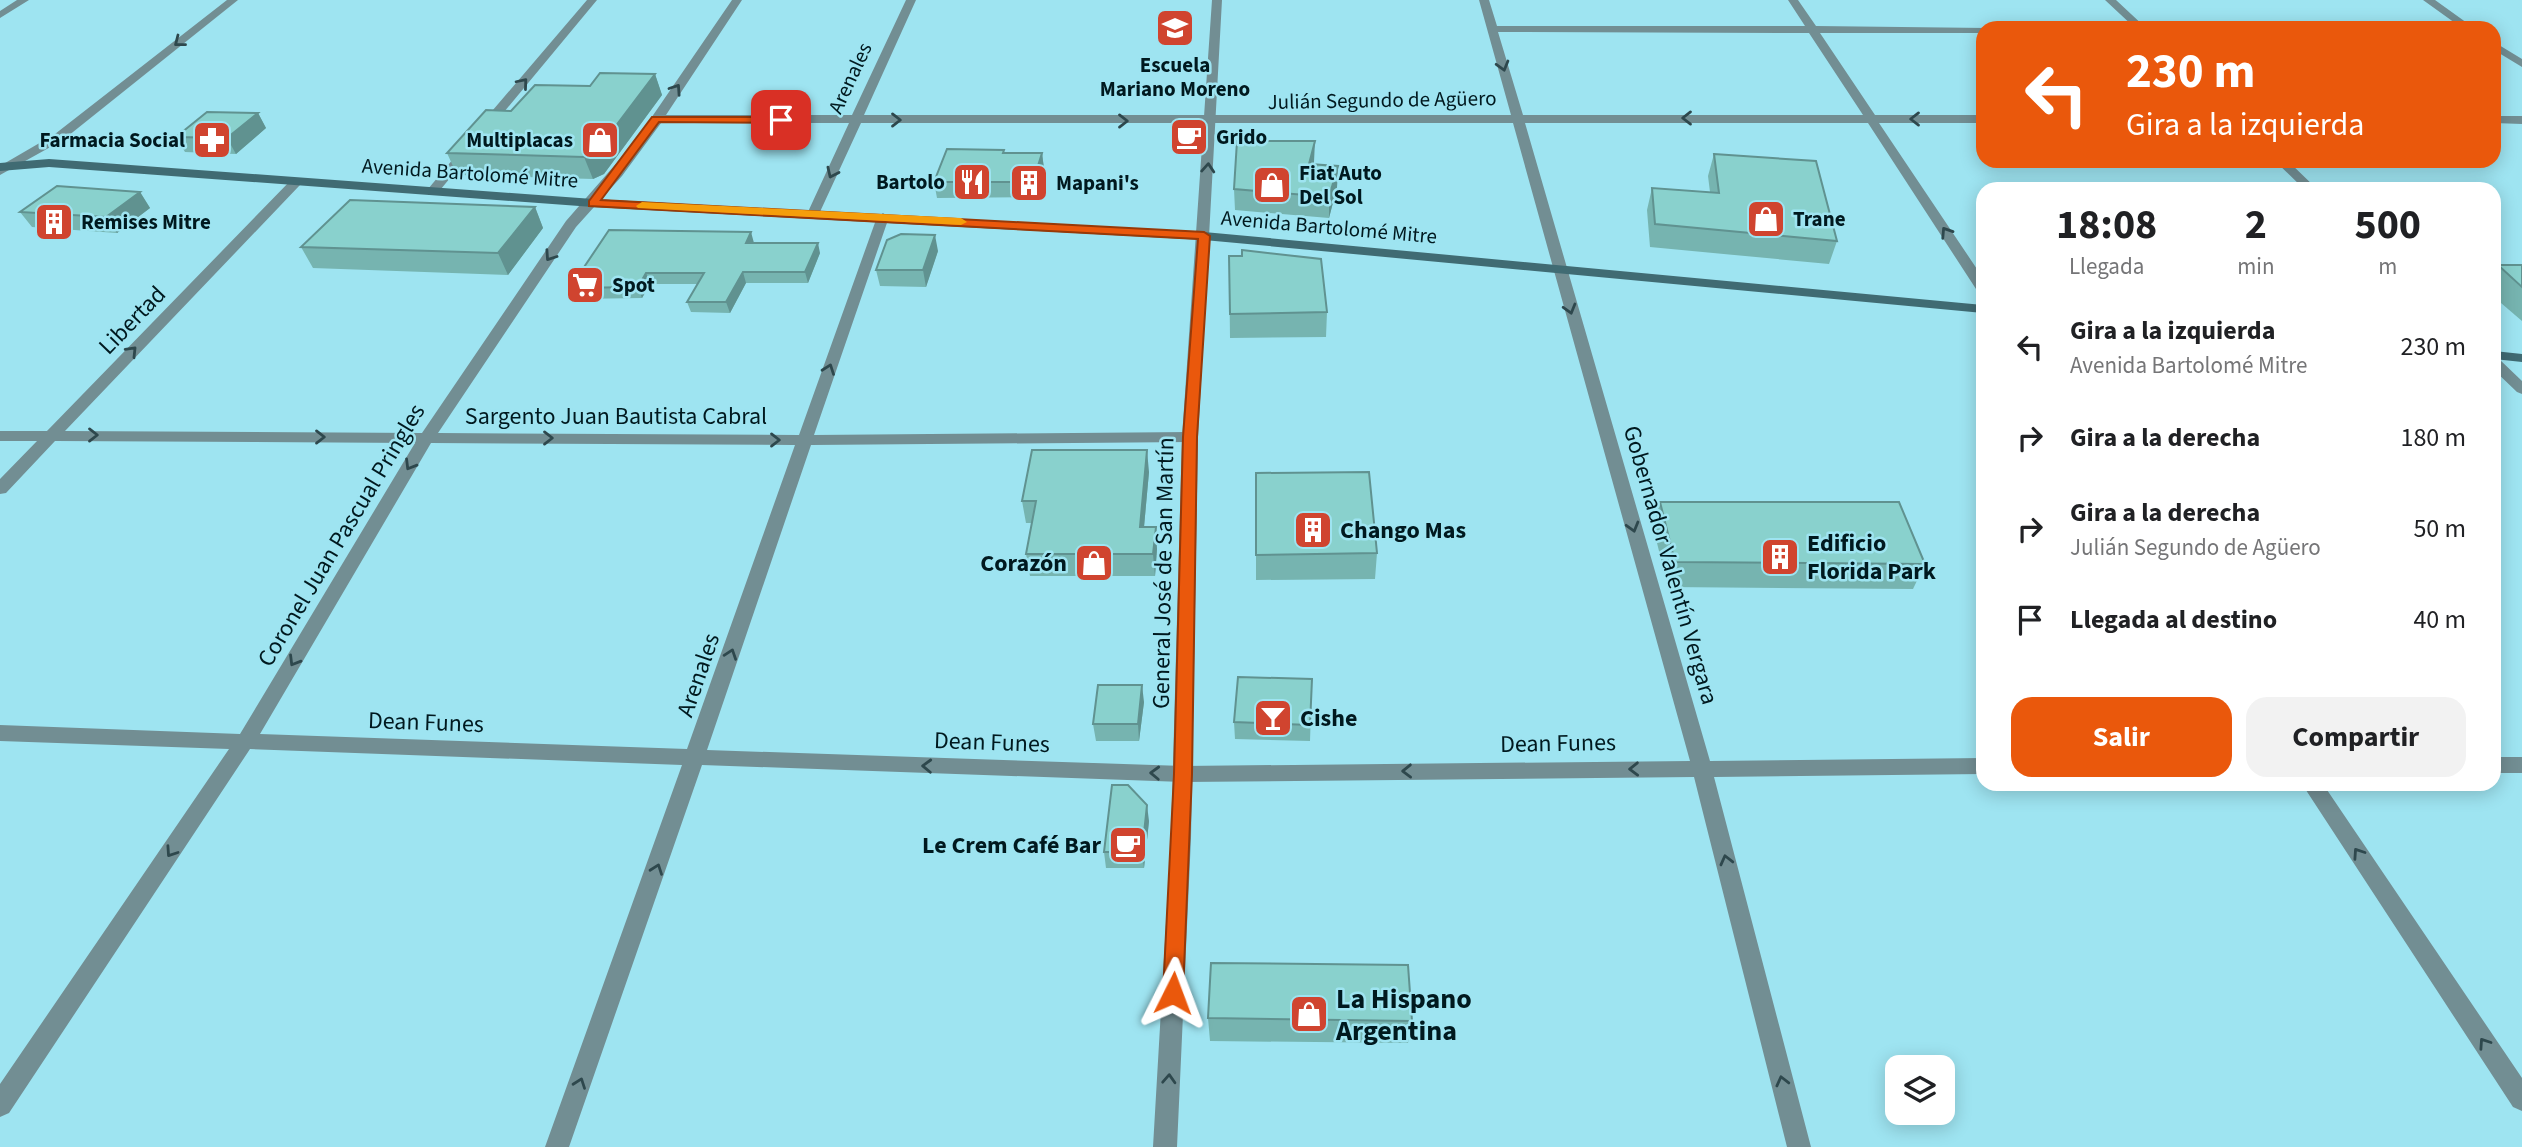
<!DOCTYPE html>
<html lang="es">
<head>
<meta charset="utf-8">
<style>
  body { margin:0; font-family:"Source Sans 3",sans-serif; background:#f2f2f2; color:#202124; height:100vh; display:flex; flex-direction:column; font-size:26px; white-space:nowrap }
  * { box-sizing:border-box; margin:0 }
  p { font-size:23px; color:#757577 }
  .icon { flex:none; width:38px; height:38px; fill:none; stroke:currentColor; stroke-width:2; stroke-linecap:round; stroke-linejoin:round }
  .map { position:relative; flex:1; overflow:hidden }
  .side { position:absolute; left:1976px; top:182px; width:525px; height:609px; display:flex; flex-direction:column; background:#fff; border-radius:21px; box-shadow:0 4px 18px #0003 }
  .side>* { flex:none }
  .top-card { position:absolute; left:1976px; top:21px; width:525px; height:147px; border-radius:21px; box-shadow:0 4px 18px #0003; background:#ea580c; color:#fff; overflow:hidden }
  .buttons { position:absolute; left:1885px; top:1055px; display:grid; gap:14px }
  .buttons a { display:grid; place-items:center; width:70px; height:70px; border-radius:14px; background:#fff; box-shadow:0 4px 18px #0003; font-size:35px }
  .pin { position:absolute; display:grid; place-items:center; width:60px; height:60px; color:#fff; margin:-30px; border-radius:14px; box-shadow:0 4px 10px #0006 }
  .me { position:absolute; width:77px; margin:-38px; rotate:3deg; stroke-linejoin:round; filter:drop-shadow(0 0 5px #0008) }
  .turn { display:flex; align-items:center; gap:24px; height:147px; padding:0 35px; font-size:32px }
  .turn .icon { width:91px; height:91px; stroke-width:2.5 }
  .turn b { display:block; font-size:49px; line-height:60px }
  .eta { display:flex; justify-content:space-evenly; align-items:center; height:119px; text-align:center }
  .eta b { font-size:42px; font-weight:700; line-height:49px }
  .action { display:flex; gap:14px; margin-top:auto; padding:14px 35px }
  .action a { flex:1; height:80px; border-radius:21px; background:#ea580c; color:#fff; font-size:28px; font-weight:700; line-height:80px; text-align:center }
  .action a+a { background:#f2f2f2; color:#202124 }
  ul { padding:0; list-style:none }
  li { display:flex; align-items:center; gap:21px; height:91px; padding:0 35px }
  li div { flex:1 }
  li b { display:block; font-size:26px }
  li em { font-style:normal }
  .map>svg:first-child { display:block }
</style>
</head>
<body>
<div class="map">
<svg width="2522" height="1147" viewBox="0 0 2522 1147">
  <rect width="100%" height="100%" fill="#9ee4f1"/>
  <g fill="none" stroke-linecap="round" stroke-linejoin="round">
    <path fill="#728e93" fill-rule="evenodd" d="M17,0H29L0,18V11Z
      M587,0H597L489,130H481V124Z
      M732,0H742L666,115H852L906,0H916L864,115H1511L1479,0H1489L1497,26H1805L1788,0H1798L1816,26L1987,28H1983V33H1820L1875,115H1983V123H1879L1983,278V293L1976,289L1868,123H1525L1710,761L1983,758V774L1714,777L1811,1147H1787L1694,777L1183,782L702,765L569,1147H545L682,765L250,749L9,1113L0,1117V1084L229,749L0,741V725L240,734L415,443L55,441L6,493L0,494V479L37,441H0V431H47L292,179H300V185L65,431L422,433L566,221L634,143ZM1498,32L1809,33L1863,115H1523ZM661,123H849L807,214L813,218L819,214L861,123H1513L1690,761L1183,766L707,750L811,445L1190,442L1198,437L1190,432L814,435L889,217L883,213L877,217L799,435L438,433L576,227L622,176ZM431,443L795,445L687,749L260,734Z
      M2423,0H2435L2474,28H2462Z
      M2494,42L2522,59V67L2494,50Z
      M2522,116V124L2494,123V116Z
      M464,146L474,149L436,195H428V189Z
      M2494,757H2522V773H2494Z
      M2302,784H2323L2522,1078V1111L2513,1107Z"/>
    <path fill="#728e93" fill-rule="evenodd" d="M227,0H238L63,140L0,175V166L55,134Z
      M1212,0H1222L1198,437L1191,838L1177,1147H1153L1171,838L1182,437Z
      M2105,0H2116L2146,28H2135Z
      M2275,161H2288L2317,189H2304Z
      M2494,358L2499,359L2522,381V394L2517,392L2494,370Z"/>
    <path fill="#406b73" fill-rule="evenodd" d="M49,159L593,199L1204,232L1983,305V313L1204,240L593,207L49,167L0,171V163Z
      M2494,351L2522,354V362L2494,359Z"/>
  </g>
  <path fill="#76b4b0" d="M655,74L662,95L604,174L593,179L457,175L447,153L511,111L590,86Z
    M258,113L266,128L236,154L185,152L176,137Z
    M1005,153H1042L1044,169L1035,197L937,198L934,182Z
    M1714,154L1837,241L1829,264L1650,247L1647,210L1652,188L1710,192L1708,176Z
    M1314,162V164L1338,166L1337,187L1329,218L1235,210L1234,189Z
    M140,192L150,208L117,233L32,227L20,212Z
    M535,207L543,228L508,275L313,268L301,247Z
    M754,243L820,253L808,283H746L730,313L691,312L687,302L697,284H650L642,298L575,299L570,288Z
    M938,251L926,287L880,286L876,270Z
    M1229,256L1327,312L1326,337L1230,338Z
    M2498,265H2522V321L2494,297V271Z
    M1149,472L1144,527L1157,549L1155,576H1030L1026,554L1032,523H1026L1022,501Z
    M1256,473L1377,553L1375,579L1256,580Z
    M1660,502L1925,564L1913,589L1668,587L1653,527Z
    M1312,679L1310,741L1235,739L1234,722Z
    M1144,702L1139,741H1096L1093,724Z
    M1149,821L1144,868H1106L1104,852Z
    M1208,1018L1412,1021L1408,1043L1210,1041Z"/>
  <path fill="#609290" d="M655,74L662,95L604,174L593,179L584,157Z
    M258,113L266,128L236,154L227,138Z
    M1315,141L1314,162L1309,185V164Z
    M1042,153L1044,169L1035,197L1033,182Z
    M1338,166L1337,187L1329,218V197Z
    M140,192L150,208L117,233L106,217Z
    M535,207L543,228L508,275L498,253Z
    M751,232L754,243H746Z
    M935,235L938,251L926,287L923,270Z
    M818,243L820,253L808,283L805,272Z
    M743,272L746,283L730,313L726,302Z
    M646,273L650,284L642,298L638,287Z
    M1147,450L1149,472L1142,549L1140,527Z
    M1156,527L1157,549L1155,576L1153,554Z
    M1142,685L1144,702L1139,741L1138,724Z
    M1147,805L1149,821L1144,868L1142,852Z"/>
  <path fill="#89d1cd" stroke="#609290" stroke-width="2" d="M600,73L655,74L596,152L584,157L447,153L486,110L511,111L535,85L590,86Z
    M207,112L258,113L227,138L176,137Z
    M1237,141H1315L1309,164L1338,166L1329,197L1234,189Z
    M947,149L1004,150L1003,153H1042L1033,182H934Z
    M1714,154L1816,161L1837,241L1655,224L1652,188L1719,193Z
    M57,186L140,192L106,217L20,212Z
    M350,200L535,207L498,253L301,247Z
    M609,230L751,232L746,243H818L805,272H743L726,302H687L704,273H646L638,287L570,288Z
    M901,234L935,235L923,270H876L887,240Z
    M1242,250L1321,259L1327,312L1230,314L1229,256H1242Z
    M2498,265H2522V287Z
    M1032,450H1147L1140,527H1156L1153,554H1026L1036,501H1022Z
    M1369,472L1377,553L1256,555V473Z
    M1660,502H1899L1925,564L1675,562Z
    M1238,677L1312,679L1310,725L1234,722Z
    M1098,685H1142L1138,724H1093Z
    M1112,785H1128L1147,805L1142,852H1104Z
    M1211,963L1408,965L1412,1021L1208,1018Z"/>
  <defs><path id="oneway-chevron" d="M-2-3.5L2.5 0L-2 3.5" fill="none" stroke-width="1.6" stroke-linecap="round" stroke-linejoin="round" transform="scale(1.75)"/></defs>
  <g stroke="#2e484d">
    <use href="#oneway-chevron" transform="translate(179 42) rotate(142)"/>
    <use href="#oneway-chevron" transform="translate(1503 66) rotate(74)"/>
    <use href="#oneway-chevron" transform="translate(523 83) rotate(-50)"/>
    <use href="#oneway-chevron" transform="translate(676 89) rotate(-56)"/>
    <use href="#oneway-chevron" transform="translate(1687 118) rotate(-180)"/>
    <use href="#oneway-chevron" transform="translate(1915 119) rotate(-180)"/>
    <use href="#oneway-chevron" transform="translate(896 120)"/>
    <use href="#oneway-chevron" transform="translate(1123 121)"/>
    <use href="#oneway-chevron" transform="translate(1208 168) rotate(-86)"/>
    <use href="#oneway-chevron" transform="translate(832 173) rotate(115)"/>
    <use href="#oneway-chevron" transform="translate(1946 232) rotate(-123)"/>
    <use href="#oneway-chevron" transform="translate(550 256) rotate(124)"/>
    <use href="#oneway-chevron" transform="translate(1570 309) rotate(74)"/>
    <use href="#oneway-chevron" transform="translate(132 351) rotate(-46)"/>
    <use href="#oneway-chevron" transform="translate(829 369) rotate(-70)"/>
    <use href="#oneway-chevron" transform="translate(93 435)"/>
    <use href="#oneway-chevron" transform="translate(320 437)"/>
    <use href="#oneway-chevron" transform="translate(548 438)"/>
    <use href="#oneway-chevron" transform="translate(775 440)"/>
    <use href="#oneway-chevron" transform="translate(410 465) rotate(121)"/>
    <use href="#oneway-chevron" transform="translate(1633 527) rotate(74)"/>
    <use href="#oneway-chevron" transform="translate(731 654) rotate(-71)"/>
    <use href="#oneway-chevron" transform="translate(294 661) rotate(121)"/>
    <use href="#oneway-chevron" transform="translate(927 766) rotate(-178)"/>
    <use href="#oneway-chevron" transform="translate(1634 769) rotate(179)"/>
    <use href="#oneway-chevron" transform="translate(1407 771) rotate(179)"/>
    <use href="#oneway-chevron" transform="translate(1155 773) rotate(-178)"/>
    <use href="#oneway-chevron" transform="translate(171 852) rotate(124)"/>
    <use href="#oneway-chevron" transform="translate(2358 853) rotate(-124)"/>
    <use href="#oneway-chevron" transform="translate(1726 860) rotate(-104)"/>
    <use href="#oneway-chevron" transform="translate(657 869) rotate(-70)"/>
    <use href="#oneway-chevron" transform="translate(2484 1043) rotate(-124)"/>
    <use href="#oneway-chevron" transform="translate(1169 1079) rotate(-87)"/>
    <use href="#oneway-chevron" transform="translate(1782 1081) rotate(-104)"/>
    <use href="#oneway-chevron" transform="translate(580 1083) rotate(-70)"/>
  </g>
  <path fill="#ea580c" stroke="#983908" stroke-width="2" d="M652,117H781L787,120L781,123L659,122L601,200L1204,232L1210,236L1197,437L1192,774L1183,993L1180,999L1173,1002L1166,999L1163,993L1174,774L1183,437L1198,239L589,206V201Z"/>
  <path fill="#f59e0b" d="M642,202L961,218L967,222L961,225L638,208L636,206Z"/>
  <defs>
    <symbol id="school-square" viewBox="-11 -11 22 22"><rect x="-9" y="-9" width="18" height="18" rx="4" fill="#d0442f" stroke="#9ee4f1"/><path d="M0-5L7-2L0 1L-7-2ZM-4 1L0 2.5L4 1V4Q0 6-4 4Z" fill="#fff"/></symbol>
    <symbol id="cafe-square" viewBox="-11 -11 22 22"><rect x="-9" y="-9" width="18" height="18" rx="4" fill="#d0442f" stroke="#9ee4f1"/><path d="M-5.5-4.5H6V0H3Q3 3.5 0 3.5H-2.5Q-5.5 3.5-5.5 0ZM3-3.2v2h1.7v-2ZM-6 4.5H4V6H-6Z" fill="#fff"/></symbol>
    <symbol id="pharmacy-square" viewBox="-11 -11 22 22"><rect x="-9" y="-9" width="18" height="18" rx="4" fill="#d0442f" stroke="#9ee4f1"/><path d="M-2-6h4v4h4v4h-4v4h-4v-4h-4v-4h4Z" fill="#fff"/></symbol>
    <symbol id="shop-square" viewBox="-11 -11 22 22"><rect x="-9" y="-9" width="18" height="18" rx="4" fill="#d0442f" stroke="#9ee4f1"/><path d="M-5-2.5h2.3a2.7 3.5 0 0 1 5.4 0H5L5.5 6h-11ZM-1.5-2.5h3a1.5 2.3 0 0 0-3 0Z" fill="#fff"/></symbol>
    <symbol id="restaurant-square" viewBox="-11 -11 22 22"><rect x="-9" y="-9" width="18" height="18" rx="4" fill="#d0442f" stroke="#9ee4f1"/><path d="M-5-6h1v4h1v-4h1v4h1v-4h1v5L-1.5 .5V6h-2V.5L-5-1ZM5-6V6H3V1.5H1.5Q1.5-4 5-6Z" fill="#fff"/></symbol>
    <symbol id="building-square" viewBox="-11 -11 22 22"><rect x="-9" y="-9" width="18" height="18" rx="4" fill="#d0442f" stroke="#9ee4f1"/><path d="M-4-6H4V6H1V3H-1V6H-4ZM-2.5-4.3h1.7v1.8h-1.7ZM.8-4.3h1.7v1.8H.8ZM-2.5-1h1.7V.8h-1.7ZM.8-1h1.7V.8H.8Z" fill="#fff"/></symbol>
    <symbol id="supermarket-square" viewBox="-11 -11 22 22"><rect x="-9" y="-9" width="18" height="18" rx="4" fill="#d0442f" stroke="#9ee4f1"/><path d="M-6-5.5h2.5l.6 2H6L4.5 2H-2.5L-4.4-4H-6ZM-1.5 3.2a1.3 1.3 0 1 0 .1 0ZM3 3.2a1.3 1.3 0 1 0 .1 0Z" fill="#fff"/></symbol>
    <symbol id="bar-square" viewBox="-11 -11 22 22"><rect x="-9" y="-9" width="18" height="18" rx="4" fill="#d0442f" stroke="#9ee4f1"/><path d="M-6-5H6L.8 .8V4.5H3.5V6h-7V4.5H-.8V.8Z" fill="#fff"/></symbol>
  </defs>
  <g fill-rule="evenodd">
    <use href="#school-square" x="1153" y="6" width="44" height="44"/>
    <use href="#cafe-square" x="1167" y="115" width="44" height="44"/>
    <use href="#pharmacy-square" x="190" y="118" width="44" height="44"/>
    <use href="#shop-square" x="578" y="118" width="44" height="44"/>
    <use href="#restaurant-square" x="950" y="160" width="44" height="44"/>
    <use href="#building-square" x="1007" y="161" width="44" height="44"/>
    <use href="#shop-square" x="1250" y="163" width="44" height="44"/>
    <use href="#shop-square" x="1744" y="197" width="44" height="44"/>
    <use href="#building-square" x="32" y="200" width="44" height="44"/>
    <use href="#supermarket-square" x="563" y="263" width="44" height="44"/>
    <use href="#building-square" x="1291" y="508" width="44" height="44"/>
    <use href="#building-square" x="1758" y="535" width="44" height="44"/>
    <use href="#shop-square" x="1072" y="541" width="44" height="44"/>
    <use href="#bar-square" x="1251" y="696" width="44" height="44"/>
    <use href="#cafe-square" x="1106" y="823" width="44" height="44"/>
    <use href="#shop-square" x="1287" y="992" width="44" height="44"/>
  </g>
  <g text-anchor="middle" stroke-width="5" stroke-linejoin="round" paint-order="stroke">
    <g font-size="21" font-weight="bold" fill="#00191f" stroke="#9ee4f1" text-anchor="start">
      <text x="1175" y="72" text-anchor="middle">Escuela<tspan x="1175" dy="24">Mariano Moreno</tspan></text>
      <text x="1216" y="144">Grido</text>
      <text x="185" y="147" text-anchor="end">Farmacia Social</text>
      <text x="573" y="147" text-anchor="end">Multiplacas</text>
      <text x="1299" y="180">Fiat Auto<tspan x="1299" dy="24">Del Sol</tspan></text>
      <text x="945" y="189" text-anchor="end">Bartolo</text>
      <text x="1056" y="190">Mapani's</text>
      <text x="1793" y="226">Trane</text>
      <text x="81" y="229">Remises Mitre</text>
      <text x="612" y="292">Spot</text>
    </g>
    <g font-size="21" fill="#00191f" stroke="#9ee4f1">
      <text transform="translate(850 78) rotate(-65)" y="7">Arenales</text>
      <text transform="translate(1382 100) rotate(-1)" y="7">Julián Segundo de Agüero</text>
      <text transform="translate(470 173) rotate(4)" y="7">Avenida Bartolomé Mitre</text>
      <text transform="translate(1329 227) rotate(5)" y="7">Avenida Bartolomé Mitre</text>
    </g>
    <g font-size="24" fill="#00191f" stroke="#9ee4f1">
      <text transform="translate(132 320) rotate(-46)" y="8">Libertad</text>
      <text x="616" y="424">Sargento Juan Bautista Cabral</text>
      <text transform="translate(341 535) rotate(-59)" y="8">Coronel Juan Pascual Pringles</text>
      <text transform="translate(1671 565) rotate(74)" y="8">Gobernador Valentín Vergara</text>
      <text transform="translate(1163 573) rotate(-89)" y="8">General José de San Martín</text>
      <text transform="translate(698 675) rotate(-71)" y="8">Arenales</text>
      <text transform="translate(426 722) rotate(2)" y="8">Dean Funes</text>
      <text transform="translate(992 742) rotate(2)" y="8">Dean Funes</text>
      <text transform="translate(1558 743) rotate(-1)" y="8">Dean Funes</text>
    </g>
    <g font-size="24" font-weight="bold" fill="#00191f" stroke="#9ee4f1" text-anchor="start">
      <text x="1340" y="538">Chango Mas</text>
      <text x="1807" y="551">Edificio<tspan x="1807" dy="28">Florida Park</tspan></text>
      <text x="1067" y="571" text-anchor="end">Corazón</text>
      <text x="1300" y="726">Cishe</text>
      <text x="1101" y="853" text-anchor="end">Le Crem Café Bar</text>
    </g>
    <g font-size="28" font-weight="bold" fill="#00191f" stroke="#9ee4f1" text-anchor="start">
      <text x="1336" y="1008">La Hispano<tspan x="1336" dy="32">Argentina</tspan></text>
    </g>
  </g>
</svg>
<div class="buttons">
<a><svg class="icon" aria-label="layers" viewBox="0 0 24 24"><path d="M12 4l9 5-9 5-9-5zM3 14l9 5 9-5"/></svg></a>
</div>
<div class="pin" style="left:781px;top:120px;background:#d93025"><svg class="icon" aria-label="arrive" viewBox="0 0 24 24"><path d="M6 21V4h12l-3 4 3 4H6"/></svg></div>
<svg class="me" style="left:1173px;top:993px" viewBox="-20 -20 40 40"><path d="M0-17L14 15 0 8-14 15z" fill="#ea580c" stroke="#fff" stroke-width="4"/></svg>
<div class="top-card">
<div class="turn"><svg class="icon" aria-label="left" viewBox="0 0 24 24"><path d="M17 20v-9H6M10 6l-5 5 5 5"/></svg><div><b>230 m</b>Gira a la izquierda</div></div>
</div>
<section class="side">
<div class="eta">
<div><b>18:08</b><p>Llegada</p></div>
<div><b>2</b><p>min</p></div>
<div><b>500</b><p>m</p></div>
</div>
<ul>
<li><svg class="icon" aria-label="left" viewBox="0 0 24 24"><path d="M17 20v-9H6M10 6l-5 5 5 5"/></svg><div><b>Gira a la izquierda</b><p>Avenida Bartolomé Mitre</p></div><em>230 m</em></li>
<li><svg class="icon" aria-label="right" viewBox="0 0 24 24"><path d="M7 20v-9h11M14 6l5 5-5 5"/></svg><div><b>Gira a la derecha</b></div><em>180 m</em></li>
<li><svg class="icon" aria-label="right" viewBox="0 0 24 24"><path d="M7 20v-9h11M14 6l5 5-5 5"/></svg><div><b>Gira a la derecha</b><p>Julián Segundo de Agüero</p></div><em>50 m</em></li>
<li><svg class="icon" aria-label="arrive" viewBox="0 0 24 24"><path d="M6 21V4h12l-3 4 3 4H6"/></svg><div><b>Llegada al destino</b></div><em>40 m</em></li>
</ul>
<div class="action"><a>Salir</a><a>Compartir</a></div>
</section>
</div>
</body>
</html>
